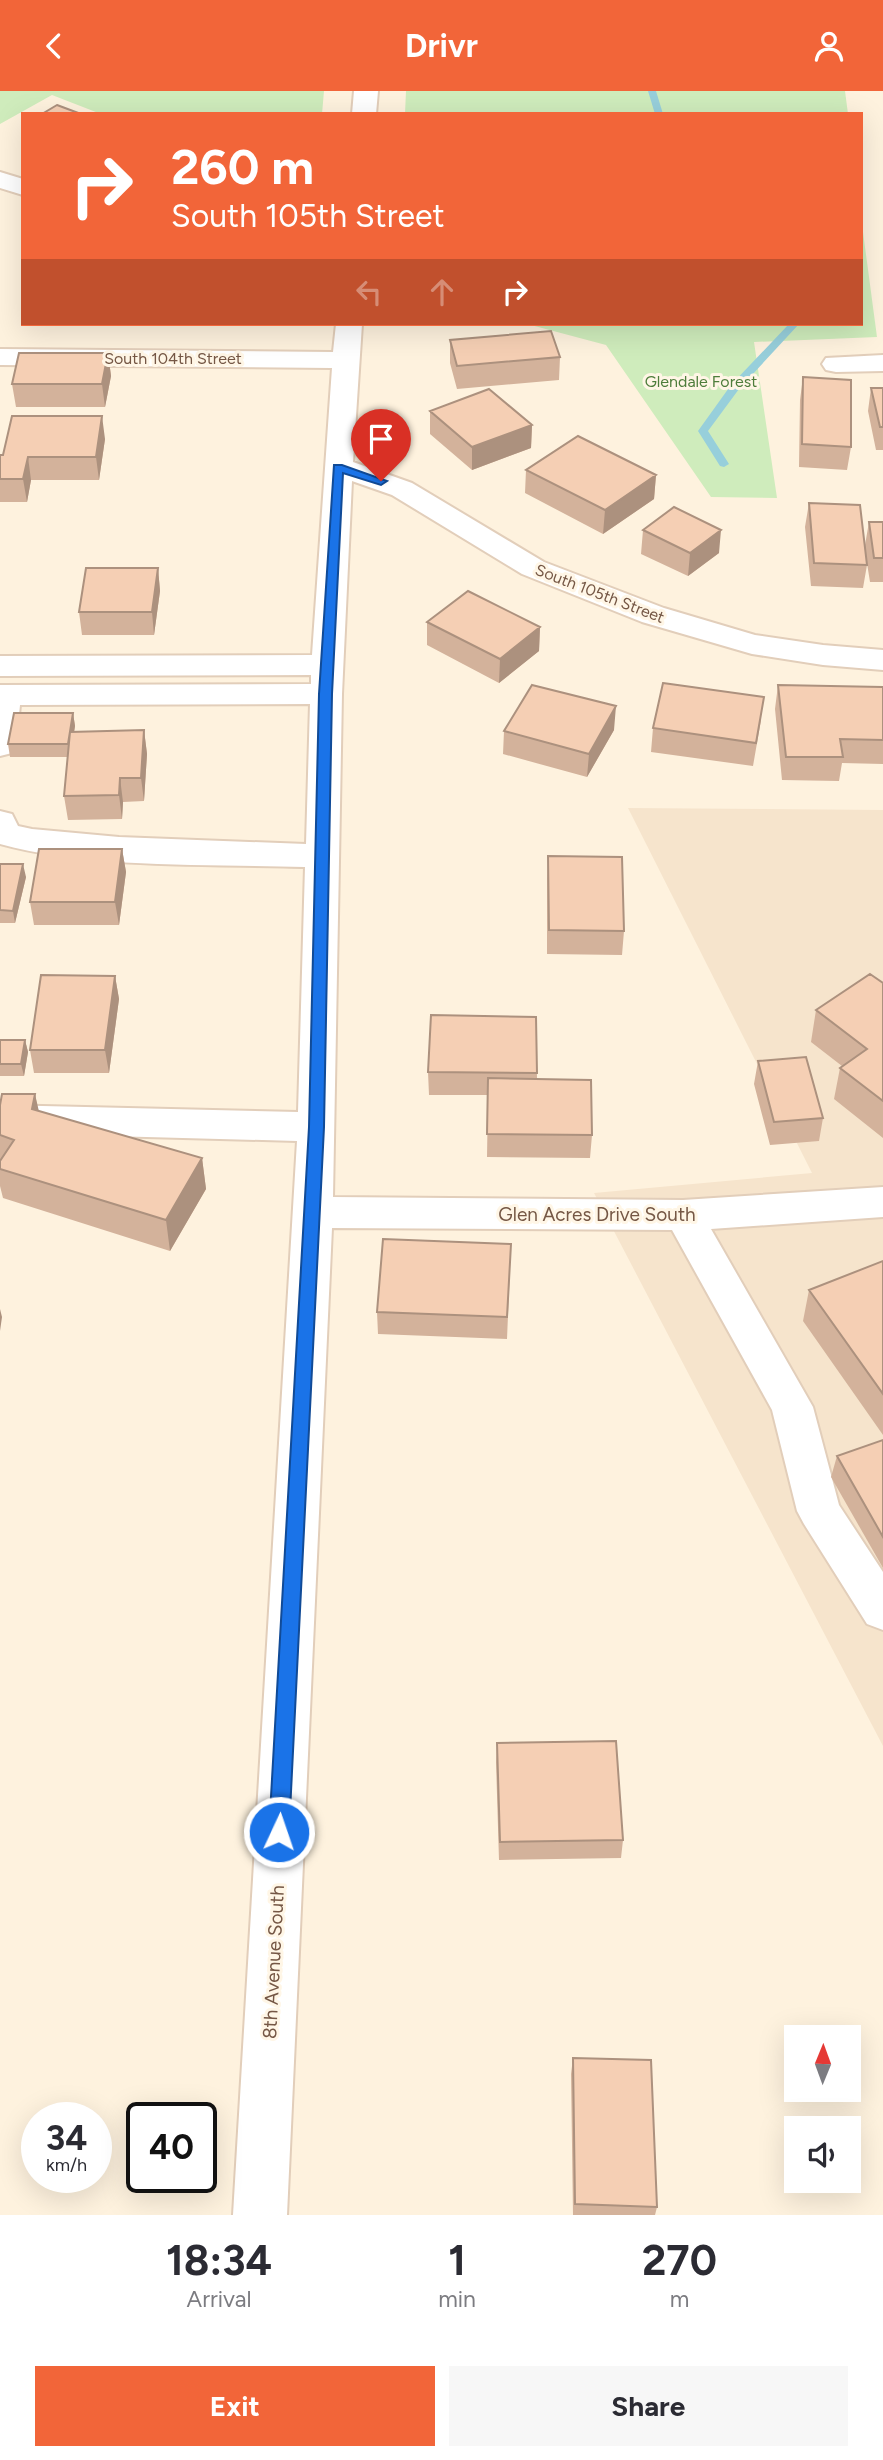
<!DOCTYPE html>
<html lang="en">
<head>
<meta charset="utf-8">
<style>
  body { margin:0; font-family:Figtree,sans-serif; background:#f7f7f7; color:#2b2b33; height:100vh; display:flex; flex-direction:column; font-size:26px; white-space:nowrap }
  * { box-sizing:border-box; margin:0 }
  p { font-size:23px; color:#7c7c81 }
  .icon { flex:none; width:38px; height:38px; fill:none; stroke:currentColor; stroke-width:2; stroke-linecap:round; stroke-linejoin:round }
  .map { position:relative; height:2124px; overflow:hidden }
  .panel { display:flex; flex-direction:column; background:#fff; flex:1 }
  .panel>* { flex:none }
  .banner { position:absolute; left:21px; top:21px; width:842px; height:214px; border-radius:0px; box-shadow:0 7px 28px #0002; background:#f26539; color:#fff; overflow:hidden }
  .needle { width:46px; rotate:1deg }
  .controls { position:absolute; left:784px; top:1934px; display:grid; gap:14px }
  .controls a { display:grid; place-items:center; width:77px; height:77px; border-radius:0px; background:#fff; box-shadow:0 7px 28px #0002; font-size:35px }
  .speed { position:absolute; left:21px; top:2011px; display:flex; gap:14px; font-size:35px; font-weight:700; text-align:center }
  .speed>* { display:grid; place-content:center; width:91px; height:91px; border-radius:50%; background:#fff; box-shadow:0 7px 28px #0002; line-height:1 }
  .speed small { font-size:18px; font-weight:400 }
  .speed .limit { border:4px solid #111; border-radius:10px; background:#fff; color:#111 }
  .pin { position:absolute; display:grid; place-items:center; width:60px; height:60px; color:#fff; margin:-72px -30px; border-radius:50% 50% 50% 0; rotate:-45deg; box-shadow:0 0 7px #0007 }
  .pin .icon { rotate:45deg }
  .me { position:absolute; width:77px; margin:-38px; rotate:3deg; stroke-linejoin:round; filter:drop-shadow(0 0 5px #0008) }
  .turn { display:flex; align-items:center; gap:24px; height:147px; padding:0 35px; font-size:32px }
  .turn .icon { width:91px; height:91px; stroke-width:2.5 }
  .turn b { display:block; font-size:49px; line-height:60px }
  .lanes { display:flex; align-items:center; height:66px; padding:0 35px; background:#0003; justify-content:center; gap:35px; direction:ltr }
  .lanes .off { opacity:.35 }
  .eta { display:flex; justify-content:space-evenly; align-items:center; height:119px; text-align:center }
  .eta b { font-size:42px; font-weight:700; line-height:49px }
  .button { display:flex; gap:14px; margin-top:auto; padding:14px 35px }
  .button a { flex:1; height:80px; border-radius:0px; background:#f26539; color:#fff; font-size:28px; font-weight:700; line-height:80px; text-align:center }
  .button a+a { background:#f7f7f7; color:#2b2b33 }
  header { display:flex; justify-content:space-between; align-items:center; height:91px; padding:0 35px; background:#f26539; color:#fff; font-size:32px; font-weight:700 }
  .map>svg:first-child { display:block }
</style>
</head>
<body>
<header><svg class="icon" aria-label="back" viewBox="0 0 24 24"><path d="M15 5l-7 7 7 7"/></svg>Drivr<svg class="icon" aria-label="person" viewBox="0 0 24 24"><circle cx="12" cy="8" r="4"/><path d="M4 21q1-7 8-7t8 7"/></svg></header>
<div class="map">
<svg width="883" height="2124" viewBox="0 0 883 2124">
  <rect width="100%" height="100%" fill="#fef2de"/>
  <path fill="#f6e4cc" d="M628,717L883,719V1655L594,1102L812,1082Z"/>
  <path fill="#cfecbc" d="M0,0H324L322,23H101L52,4L0,33Z
    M406,0H845L848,23H405Z
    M861,126L877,246L754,251L777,407L711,406L606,254L527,233H861Z"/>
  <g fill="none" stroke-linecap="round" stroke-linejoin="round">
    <path fill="#97cfdb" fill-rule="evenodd" d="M648,0H656L663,23H655Z
      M789,233H799L739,298L708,340L729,373L724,376L720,375L698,340L731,294Z"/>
    <defs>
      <path id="minor" d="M354,0H378L376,23H352Z
        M0,81L23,88V104L0,97Z
        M336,233H362L353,371L412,392L544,471L664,517L755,544L823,554L883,559V579L823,574L752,563L642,531L522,483L392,404L352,390L342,603L333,1106L683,1109L883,1096V1126L711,1138L813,1316L839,1414L883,1481V1539L867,1533L804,1433L797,1420L772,1319L672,1139L332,1137L287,2124H233L297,1050L0,1042V1014L298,1021L305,776C210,773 91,778 0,753V720L12,723L18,735L32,738L119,746L306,753L310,613L20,614L16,654L12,662L0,665V594L311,593V584L0,585V565L312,564L332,277L0,274V258L333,261Z
        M883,264V280L836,281L826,279L822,273L826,267Z"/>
    </defs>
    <use href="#minor" stroke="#e2ceba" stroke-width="4"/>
    <use href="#minor" fill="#fff" fill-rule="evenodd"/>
  </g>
  <path fill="#d3b29b" d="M450,249L560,266L559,289L457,298L450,272Z
    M108,262L111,285L105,316H16L12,293Z
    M803,286L851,356L847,379L799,376L800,309Z
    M871,297H883V359H876L868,320Z
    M430,320L532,334L531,357L472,379L430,343Z
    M105,348L99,389H31L27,411H0V364Z
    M526,379L656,384L654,408L603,443L525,402Z
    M809,412L865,454L869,431H883V491H870L866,466L867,474L863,497L811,495L805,436Z
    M643,439L719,462L688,485L641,463Z
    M158,477L160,500L154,544H82L79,521Z
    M427,531L540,536L539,560L499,592L427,554Z
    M778,594L883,596V673L842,672L839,690L782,689L775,618Z
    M73,622L75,635L74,641L144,639L147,663L144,710L123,711L122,728L68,729L64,705L68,666H10L8,653Z
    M761,629L753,675L651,661L653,637Z
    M614,639L587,686L503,663L504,640Z
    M122,758L126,781L119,834H34L30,811Z
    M548,765L624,840L622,864L547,863V788Z
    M0,773L26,786L15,832H0Z
    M115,885L119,908L109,982H34L30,959Z
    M883,892V1047L834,1008L840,977L842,975L811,951L816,919Z
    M536,926L537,988L592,1044L590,1067L487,1066L488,1004H429L428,981Z
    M0,949H25L28,961L24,985H0Z
    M758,970L823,1027L819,1050L770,1054L754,993Z
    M35,1003L38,1020L202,1067L206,1098L170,1160L3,1107L0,1095V1014Z
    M511,1153L507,1248L378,1243L377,1221Z
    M883,1170V1344L803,1230L809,1199Z
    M883,1349V1477L831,1386L837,1365Z
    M497,1652L623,1749L621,1767L499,1769L496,1671Z
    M573,1967L657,2116L655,2124H573L571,1983Z"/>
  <path fill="#ac917e" d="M108,262L111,285L105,316L102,293Z
    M102,325L105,348L99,389L96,366Z
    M532,334L531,357L472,379V356Z
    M28,366L31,389L27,411L23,388Z
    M656,384L654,408L603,443L605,419Z
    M721,439L719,462L688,485L690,462Z
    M158,477L160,500L154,544L152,521Z
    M540,536L539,560L499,592L500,568Z
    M616,615L614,639L587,686L589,663Z
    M73,622L75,635L70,666L68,653Z
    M144,639L147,663L144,710L141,687Z
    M120,687L123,711L122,728L119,704Z
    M122,758L126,781L119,834L115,811Z
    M23,773L26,786L15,832L13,820Z
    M115,885L119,908L109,982L105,959Z
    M25,949L28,961L24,985L21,973Z
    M35,1003L42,1034L32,1018Z
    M202,1067L206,1098L170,1160L166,1129Z
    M0,1218L2,1226L0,1240Z"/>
  <path fill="#f5cfb4" stroke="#ac917e" stroke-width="2" d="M57,14L81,23H42Z
    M551,240L560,266L457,275L450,249Z
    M19,262H108L102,293H12Z
    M803,286L851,289V356L802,353Z
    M871,297H883V336H880Z
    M489,298L532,334L472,356L430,320Z
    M12,325H102L96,366H28L23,388H0V364H3Z
    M578,345L656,384L605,419L526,379Z
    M809,412L860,414L867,474L814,472Z
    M674,416L721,439L690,462L643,439Z
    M869,431H883V467H874Z
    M86,477H158L152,521H79Z
    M468,500L540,536L500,568L427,531Z
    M663,592L764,606L756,652L653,637Z
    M532,594L616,615L589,663L504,640Z
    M778,594L883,596V649L840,648L843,666H786Z
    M14,622H73L68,653H8Z
    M144,639L141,687H120L119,704L64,705L70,641Z
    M39,758H122L115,811H30Z
    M548,765L622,766L624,840L549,839Z
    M0,773H23L13,820L0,819Z
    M870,883L883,892V1010L840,977L867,958L816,919Z
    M41,884L115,885L105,959H30Z
    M431,924L536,926L537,982L428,981Z
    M0,949H25L21,973H0Z
    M806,966L823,1027L774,1031L758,970Z
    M488,987L591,989L592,1044L487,1043Z
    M2,1003H35L32,1018L202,1067L166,1129L0,1078V1070L14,1049L0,1044V1014Z
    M383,1148L511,1153L507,1226L377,1221Z
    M883,1170V1303L809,1199Z
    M883,1349V1446L837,1365Z
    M616,1650L623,1749L500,1751L497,1652Z
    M573,1967L651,1969L657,2116L575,2113Z"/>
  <path fill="#1a73e8" stroke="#114b97" stroke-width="2" d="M334,374H342L387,390L381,394L343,382L332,603L324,1036L289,1741L286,1748L279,1751L272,1748L269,1741L309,1036L319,603Z"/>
  <g text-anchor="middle" stroke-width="6" stroke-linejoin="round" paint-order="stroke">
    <g font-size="16" fill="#755745" stroke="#fff6e6">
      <text x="173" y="273">South 104th Street</text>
      <text transform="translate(600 502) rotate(21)" y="6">South 105th Street</text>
    </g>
    <g font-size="16" fill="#4e7d3b" stroke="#fff6e6">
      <text x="701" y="296">Glendale Forest</text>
    </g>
    <g font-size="19" fill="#755745" stroke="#fff6e6">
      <text x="597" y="1130">Glen Acres Drive South</text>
      <text transform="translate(273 1871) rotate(-87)" y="7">8th Avenue South</text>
    </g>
  </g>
</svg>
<div class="controls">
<a><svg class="needle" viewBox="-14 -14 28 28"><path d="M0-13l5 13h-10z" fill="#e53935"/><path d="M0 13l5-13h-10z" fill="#7c7c81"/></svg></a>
<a><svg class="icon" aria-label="sound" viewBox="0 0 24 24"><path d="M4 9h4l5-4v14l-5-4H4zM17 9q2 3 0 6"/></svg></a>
</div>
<div class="speed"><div>34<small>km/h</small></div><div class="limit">40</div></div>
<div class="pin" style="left:381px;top:390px;background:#d93025"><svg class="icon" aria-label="arrive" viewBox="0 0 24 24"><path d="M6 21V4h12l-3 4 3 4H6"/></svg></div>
<svg class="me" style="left:279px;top:1741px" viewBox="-20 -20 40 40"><circle r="17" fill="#1a73e8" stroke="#fff" stroke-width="3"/><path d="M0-11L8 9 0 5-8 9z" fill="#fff"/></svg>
<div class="banner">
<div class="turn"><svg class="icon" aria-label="right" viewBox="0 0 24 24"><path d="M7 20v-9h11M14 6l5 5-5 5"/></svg><div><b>260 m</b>South 105th Street</div></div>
<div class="lanes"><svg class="icon off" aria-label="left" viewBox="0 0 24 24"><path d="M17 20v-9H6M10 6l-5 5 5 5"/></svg><svg class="icon off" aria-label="ahead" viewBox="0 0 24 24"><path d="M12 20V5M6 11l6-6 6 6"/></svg><svg class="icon" aria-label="right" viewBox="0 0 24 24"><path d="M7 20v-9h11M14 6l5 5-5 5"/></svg></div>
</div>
</div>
<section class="panel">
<div class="eta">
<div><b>18:34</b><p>Arrival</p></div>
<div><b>1</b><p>min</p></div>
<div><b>270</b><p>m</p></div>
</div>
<div class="button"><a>Exit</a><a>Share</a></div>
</section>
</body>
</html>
